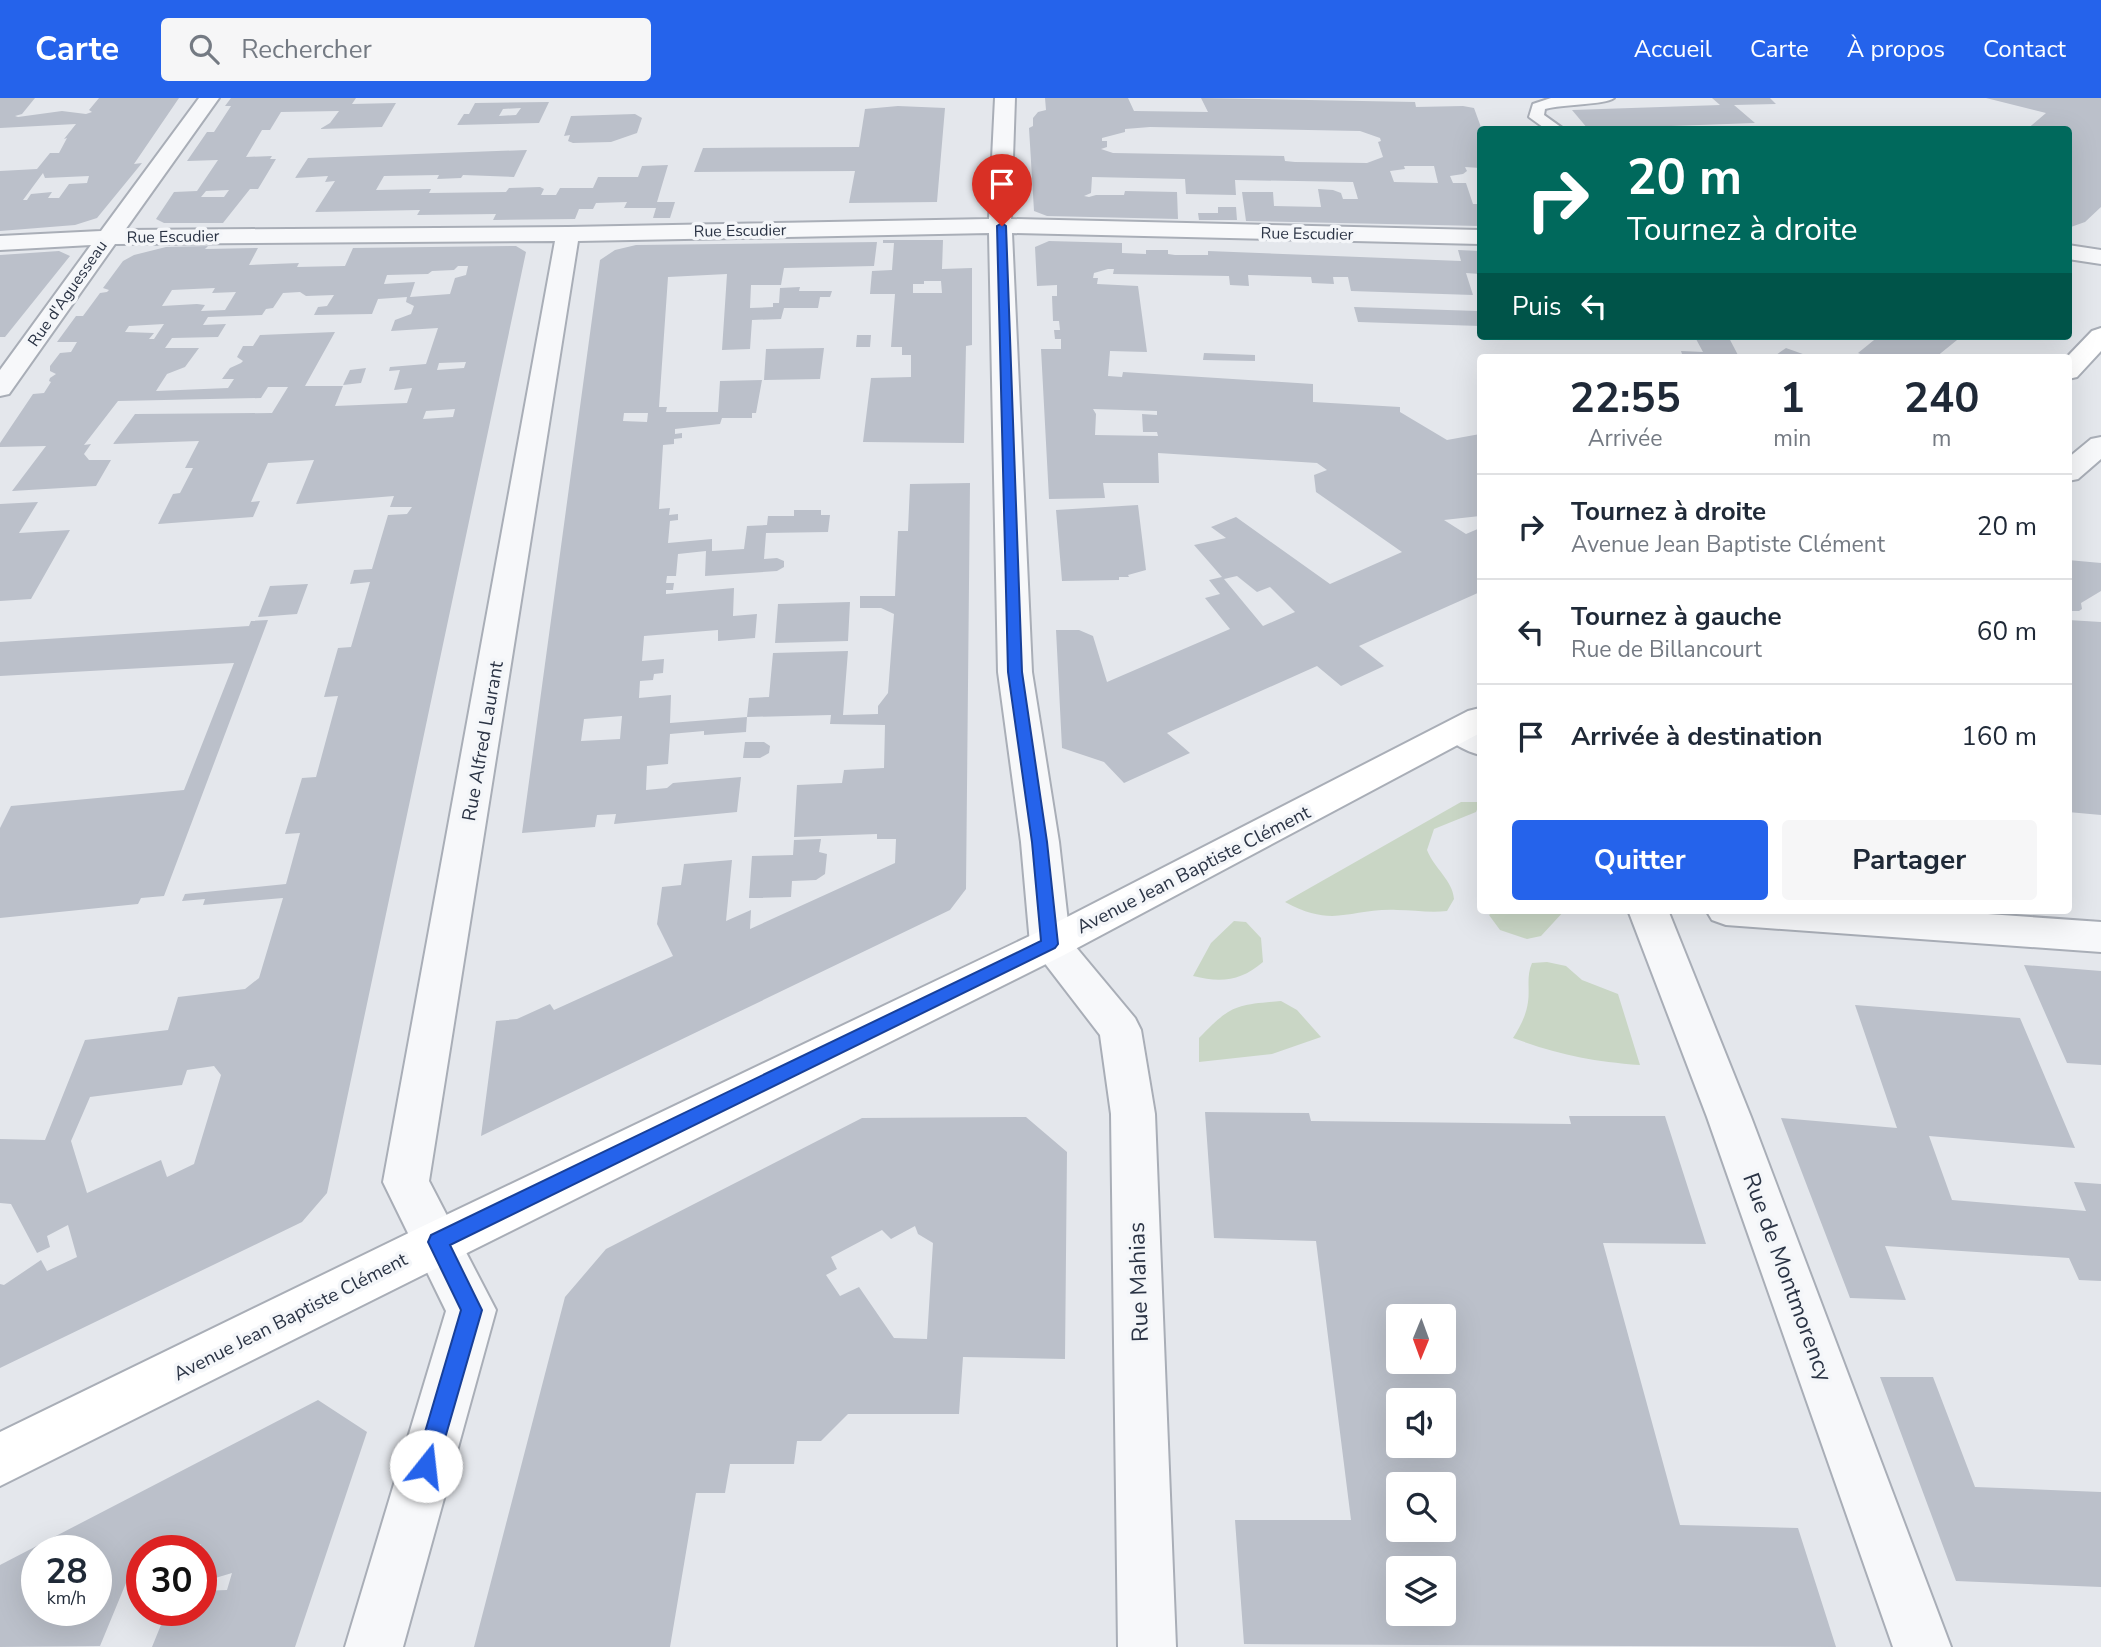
<!DOCTYPE html>
<html lang="fr">
<head>
<meta charset="utf-8">
<style>
  body { margin:0; font-family:"Nunito Sans",sans-serif; background:#f6f6f7; color:#1f2937; height:100vh; display:flex; flex-direction:column; font-size:26px; white-space:nowrap }
  * { box-sizing:border-box; margin:0 }
  p { font-size:23px; color:#747a83 }
  .icon { flex:none; width:38px; height:38px; fill:none; stroke:currentColor; stroke-width:2; stroke-linecap:round; stroke-linejoin:round }
  .map { position:relative; flex:1; overflow:hidden }
  .sheet { position:absolute; left:1477px; top:256px; width:595px; height:560px; display:flex; flex-direction:column; background:#fff; border-radius:7px; box-shadow:0 7px 28px #0002 }
  .sheet>* { flex:none }
  .guide { position:absolute; left:1477px; top:28px; width:595px; height:214px; border-radius:7px; box-shadow:0 7px 28px #0002; background:#00695c; color:#fff; overflow:hidden }
  .needle { width:46px; rotate:181deg }
  .tools { position:absolute; left:1386px; top:1206px; display:grid; gap:14px }
  .tools a { display:grid; place-items:center; width:70px; height:70px; border-radius:7px; background:#fff; box-shadow:0 7px 28px #0002; font-size:35px }
  .speed { position:absolute; left:21px; top:1437px; display:flex; gap:14px; font-size:35px; font-weight:700; text-align:center }
  .speed>* { display:grid; place-content:center; width:91px; height:91px; border-radius:50%; background:#fff; box-shadow:0 7px 28px #0002; line-height:1 }
  .speed small { font-size:18px; font-weight:400 }
  .speed .limit { border:10px solid #d22; background:#fff; color:#111 }
  .pin { position:absolute; display:grid; place-items:center; width:60px; height:60px; color:#fff; margin:-72px -30px; border-radius:50% 50% 50% 0; rotate:-45deg; box-shadow:0 0 7px #0007 }
  .pin .icon { rotate:45deg }
  .me { position:absolute; width:77px; margin:-38px; rotate:16deg; stroke-linejoin:round; filter:drop-shadow(0 0 5px #0008) }
  .turn { display:flex; align-items:center; gap:24px; height:147px; padding:0 35px; font-size:32px }
  .turn .icon { width:91px; height:91px; stroke-width:2.5 }
  .turn b { display:block; font-size:49px; line-height:60px }
  .then { display:flex; align-items:center; height:66px; padding:0 35px; background:#0003; gap:14px; font-size:26px }
  .eta { display:flex; justify-content:space-evenly; align-items:center; height:119px; text-align:center }
  .eta b { font-size:42px; font-weight:700; line-height:49px }
  .button { display:flex; gap:14px; margin-top:auto; padding:14px 35px }
  .button a { flex:1; height:80px; border-radius:7px; background:#2563eb; color:#fff; font-size:28px; font-weight:700; line-height:80px; text-align:center }
  .button a+a { background:#f6f6f7; color:#1f2937 }
  ul { padding:0; list-style:none }
  li { display:flex; align-items:center; gap:21px; height:105px; padding:0 35px; border-top:2px solid #e0e1e3 }
  li div { flex:1 }
  li b { display:block; font-size:26px }
  li em { font-style:normal }
  header { display:flex; align-items:center; gap:42px; box-sizing:border-box; height:98px; padding:0 35px; background:#2563eb; color:#fff }
  header strong { font-size:33px }
  nav { display:flex; gap:38px; margin-inline-start:auto; font-size:24px }
  .search { width:490px; height:63px; background:#f6f6f7; display:flex; align-items:center; gap:18px; box-sizing:border-box; padding:0 24px; border-radius:7px; color:#747a83; font-size:26px }
  .map>svg:first-child { display:block }
</style>
</head>
<body>
<header>
<strong>Carte</strong>
<div class="search"><svg class="icon" aria-label="search" viewBox="0 0 24 24"><circle cx="10" cy="10" r="6"/><path d="M15 15l6 6"/></svg>Rechercher</div>
<nav><a>Accueil</a><a>Carte</a><a>À propos</a><a>Contact</a></nav>
</header>
<div class="map">
<svg width="2101" height="1549" viewBox="0 0 2101 1549">
  <rect width="100%" height="100%" fill="#e4e7ec"/>
  <path fill="#c9d6c5" d="M1461,704H1480L1476,714L1434,731L1427,752C1434,770 1453,783 1454,801L1447,813C1429,815 1414,812 1397,812C1349,810 1335,831 1285,804Z
    M1496,812H1565L1541,838L1527,841L1500,832L1489,817Z
    M1234,823L1246,824L1261,840L1263,864C1241,883 1221,885 1193,878L1211,845Z
    M1547,864L1566,868L1582,882L1618,896L1640,967C1591,963 1560,957 1513,940C1520,929 1526,918 1528,904C1530,890 1526,879 1532,865Z
    M1281,903L1297,912L1321,939L1272,956L1199,964V940C1231,907 1235,907 1281,903Z"/>
  <path fill="#bbc0ca" fill-rule="evenodd" d="M0,0H35L22,16L15,18L18,19L62,13L86,16L92,14L89,12L99,0H179L134,66L142,65L97,120L75,127L0,133V73L37,71L50,55H59L67,40L64,41L76,26L0,30ZM43,75L45,80L89,78L87,85L69,86L59,100H48L52,94L31,96L27,102H23Z
    M231,0H356L352,6L396,5L382,29L320,31L330,25L339,13L281,14L270,32H262L246,59L272,58L270,61H276L258,91H250L223,125H164L156,121L174,94L197,93L218,62L187,63L207,34H214L231,8H225ZM229,92L224,99H201L206,93Z
    M1045,0H1128L1134,13L1208,14L1201,0L1415,4L1416,9L1463,8L1474,10L1482,32L1480,70L1465,69L1467,73L1463,76L1450,78L1453,85H1466L1473,106H1480V128L1246,123L1242,94H1273L1274,108L1321,109L1318,91L1333,92L1341,95L1343,101H1358L1353,84L1235,82L1236,97L1186,96L1185,81L1092,79L1091,95L1084,98L1089,99L1096,97H1124L1125,93L1177,94L1178,121L1047,118L1034,113L1029,30L1033,28V20L1038,14L1046,12ZM1150,29L1360,33L1380,40L1381,43L1378,44L1383,59L1367,65L1295,64L1285,63L1284,58L1113,55L1101,51L1107,49V43H1102V40L1125,34V31ZM1404,68H1434L1438,85L1394,84L1390,73L1405,71Z
    M1712,0H1770L1776,6L1734,7L1755,25L1588,31L1572,12L1720,7Z
    M1986,0H2101V109L2085,124L2068,130V32H2026L2046,15Z
    M549,4L539,25L457,27L464,16H469L475,5ZM521,10L516,17L499,18L503,11Z
    M898,8L945,10L937,104L849,105L855,73L694,74L703,50L859,49L865,11Z
    M635,16L642,20L637,35L611,44L573,45L568,43L570,37L564,38L571,18Z
    M527,52L514,79L463,77L461,80L437,81L439,77L384,78L376,92L431,91L429,95L506,94L509,90L540,89L544,91L541,97H556L560,90H593L598,79H638L642,68L668,67L657,104H675L670,120H653L656,110H624L627,104L596,105L593,111H579L575,121L493,122L496,116L417,117L420,112L315,114L335,83L325,84L328,78L295,80L308,60Z
    M1218,109H1236L1237,122H1199L1198,115H1218Z
    M883,142H943L942,171L972,170V247L966,248L964,345L863,344L871,280L911,279V257H902V249H891L895,196H870L872,173L892,172L894,145H883ZM924,183H941L942,195H913V186H924Z
    M1049,143L1122,145V155L1146,156V152H1168V156L1175,157H1208V153L1461,163L1458,152L1480,153V176L1466,175L1473,197L1351,193L1348,179H1333L1334,186L1312,185L1311,179L1248,177L1249,188L1230,187L1229,178L1113,176L1114,171H1108L1094,175L1093,180H1098L1097,186L1138,188L1147,254L1110,253L1108,278L1122,279L1123,274L1313,286V304L1400,309V314L1447,342L1480,336V418L1444,422L1466,436L1480,430V494L1359,548L1384,568L1341,588L1317,568L1167,635L1190,655L1124,685L1104,664L1062,650L1056,532H1079L1093,538L1107,584L1230,531L1205,500L1220,496L1209,482L1222,479L1194,447L1226,440L1211,429L1236,419L1330,486L1402,454L1316,394L1314,377L1327,372L1317,365L1158,355L1159,385H1103L1105,400L1049,401L1041,251H1061V241H1055L1054,232H1060L1059,223H1053L1052,198H1057V187L1037,188L1035,149ZM1093,311L1157,313V317L1142,316L1143,334H1157L1158,338L1095,337L1096,316ZM1237,478L1257,494L1270,489L1295,514L1263,528L1224,481Z
    M877,144L874,168L784,170L781,187H751L750,210L773,209V205H779L780,190L800,189L799,193H832L830,199H820L818,210H784L781,221L752,222L750,251L722,252L727,176L668,179L659,309H667L666,314H718L720,283L762,282L756,315H752V320H722L720,326L675,331V336L682,335V340L674,341V346L663,347L659,411L670,410L669,417L678,416V422L670,423L668,445L712,441V453L744,451L747,428L767,427L768,418H794V412H821V417H830L828,434L766,435L764,461L777,460L784,463V469L777,473L705,478L706,453L678,456L676,478H667L666,485H674L673,492H666V496L734,490L733,518L757,516L755,540L718,543V532L644,538L642,563L664,561L663,575L654,576L653,582L640,583L639,600L671,597L670,625L747,619L746,634L704,637V633L670,636L668,666L647,668L646,692L667,690L673,685L741,679L737,714L614,726L616,716L597,717L595,729L522,735L600,162L615,152L636,147ZM624,315H648L647,324L623,323ZM622,618L620,641L581,643L584,621Z
    M208,148L205,151L258,150L249,167L299,165L297,169L345,168L353,150L516,148L526,154L327,1095L302,1124L0,1270V1186L4,1187L41,1162L47,1173L77,1159L68,1127L47,1138L50,1149L37,1155L11,1106L0,1105V1041L45,1042L85,942L168,932L178,899L245,891L259,880L283,800L203,807L205,801L182,803L185,796L286,786L300,735L285,736L302,680L316,679L338,598L324,599L338,550L351,549L370,484L350,486L354,472L372,471L388,417L407,416L412,409H390L394,398L296,406L314,362L268,365L251,404L260,403L253,419L158,426L173,396L180,395L193,370H185L199,343L113,346L135,316L272,315L288,289H268L261,300L118,303L84,347L91,346L84,356L89,362H111L96,388L12,393L46,348L0,349V345L33,296L44,295L51,284L49,283L50,280L56,276L50,273V268L60,255L71,254L77,244H57L76,218H83L100,195L107,194L109,192L103,190L123,163L134,157L166,149ZM458,168H468L466,177L455,180L450,196L410,199L415,184L384,186L387,177L428,176L432,173L454,172ZM215,190L212,195L236,194L225,212L201,213L205,207L197,206L162,208L172,192ZM300,194L306,198L334,197L327,208L318,209L314,217L372,216L378,201L407,199L406,204L414,208L411,216L395,222L391,233L438,230L426,266L390,269L389,273L400,272L394,292L412,290L407,305L335,308L343,288H305L335,234L260,237L253,248H243L237,259L243,263L241,265L230,270L222,281H234L228,290L156,293L167,276L185,269L199,250H165L172,240L218,239L226,226L203,227L208,219L262,217L266,211L273,210L283,195ZM164,226L154,241H149L154,235L125,234L129,228ZM466,264L464,270L437,272L439,265ZM455,311L453,319L423,321L426,313ZM214,968L221,977L194,1066L167,1079L161,1062L87,1095L71,1043L90,999L182,987L187,972Z
    M59,153L70,158L5,239H0V157Z
    M1354,209L1478,213L1480,228L1358,224Z
    M857,237H871L870,249H856Z
    M1673,238H1728L1739,259H1683L1681,253L1703,254L1696,241H1674Z
    M1879,238H1962L1936,259H1868L1858,255Z
    M824,250L820,281L764,282L766,251Z
    M1786,250L1811,259H1773Z
    M1204,255L1255,257V263L1203,262Z
    M366,270L361,285L343,287L350,272Z
    M970,385L966,791L950,812L481,1038L496,923L517,921L550,906L554,912L673,858L657,826L662,789L681,787L684,766L732,762L726,823L751,812L750,831L895,765L896,741H877V736L794,739L797,687L842,685L844,672L884,670L885,627L830,626L831,617L747,619L749,600L769,599L773,555L848,553L843,617L878,616V608L888,595L894,516L881,510H860V498H895L898,433H908L910,386Z
    M38,404L19,435L70,432L31,501L0,503V406Z
    M1138,407L1146,472L1128,477L1129,479H1119V482L1062,483L1056,412Z
    M2068,462L2101,465V493L2081,505L2082,511L2079,513H2068Z
    M308,486L297,516L258,519L270,488Z
    M850,504L848,543L775,545L778,506Z
    M268,522L164,798L141,800L138,806L0,820V730L11,708L184,692L234,565L0,578V544L249,528L251,523Z
    M2068,522L2101,524V717L2068,714Z
    M745,644H764L770,648L769,655L760,660H743Z
    M821,741L819,754L827,756L825,776L816,782L792,783L791,799L749,800L752,758L793,757L794,742Z
    M2024,867L2101,873V967L2067,965Z
    M1855,907L2020,920L2075,1050L1929,1038L1952,1102L2086,1113L2074,1084L2101,1086V1183L2079,1182L2069,1160L1885,1148L1906,1202L1850,1200L1781,1020L1897,1030Z
    M1205,1014L1309,1015L1311,1023L1571,1026L1569,1018H1665L1706,1146L1603,1145L1680,1427L1798,1430L1836,1549L1244,1546L1235,1422H1351L1316,1143L1214,1140ZM1398,1218H1444V1264H1398ZM1398,1302H1444V1348H1398ZM1398,1386H1444V1432H1398ZM1398,1470H1444V1516H1398Z
    M1026,1019L1067,1054L1065,1261L963,1259L959,1316H848L821,1343H797L794,1366H730L725,1395H696L670,1549H474L565,1199L606,1151L862,1020ZM915,1128L918,1136L933,1145L927,1241L894,1240L859,1189L840,1198L826,1177L837,1171L831,1159L882,1132L891,1141Z
    M1880,1279H1933L1975,1389L2101,1394V1489L1956,1483Z
    M318,1302L367,1334L295,1549H152L167,1512H201V1493L227,1492L232,1475L212,1481L201,1475V1452H198L201,1446L188,1452H142V1477L126,1485L100,1548L0,1549V1467ZM37,1452H96V1512H37Z"/>
  <g fill="none" stroke-linecap="round" stroke-linejoin="round">
    <defs>
      <path id="lane" d="M1551,0H1614C1605,7 1562,6 1545,11L1544,17L1565,32H1547L1529,19L1533,6Z"/>
      <path id="street" d="M199,0H219L125,132L568,129L989,121L995,0H1015L1011,121L1480,132V146L1012,135L1032,574L1059,744L1070,842L1135,920L1141,932L1155,1016L1176,1549H1118L1111,1016L1100,937L1030,846L1021,744L998,574L989,135L578,143L429,1083L496,1212L403,1549H345L446,1213L383,1084L555,143L115,146L9,296L0,298V272L91,147L0,152V138L101,133Z
        M2068,147L2101,152V166L2068,161Z
        M2101,339V361L2078,381L2068,383V360L2091,341Z
        M1460,622L1480,630V657C1466,653 1451,646 1442,633L1448,625Z
        M1628,812H1668L1751,1019L1951,1549H1893L1707,1019Z
        M1706,812H1931L2101,824V854L1726,827L1712,822Z"/>
      <path id="secondary" d="M2101,230V253L2077,279L2068,281L2067,259L2092,233Z
        M1480,610V635L1064,857L0,1388V1334L421,1129L1036,835L1468,613Z"/>
    </defs>
    <use href="#lane" stroke="#a9aeb7" stroke-width="4"/>
    <use href="#street" stroke="#a9aeb7" stroke-width="4"/>
    <use href="#secondary" stroke="#a9aeb7" stroke-width="4"/>
    <use href="#lane" fill="#f7f8fa" fill-rule="evenodd"/>
    <use href="#street" fill="#f7f8fa" fill-rule="evenodd"/>
    <use href="#secondary" fill="#fff" fill-rule="evenodd"/>
  </g>
  <path fill="#2563eb" stroke="#184099" stroke-width="2" d="M1002,125L1006,128L1022,574L1047,744L1058,846L1055,850L450,1147L482,1212L437,1368L434,1375L426,1379L419,1375L415,1368L461,1212L428,1144L431,1137L1041,843L1032,744L1008,574L997,128Z"/>
  <g text-anchor="middle" stroke-width="7" stroke-linejoin="round" paint-order="stroke">
    <g font-size="16" fill="#2b3445" stroke="#f4f6f9">
      <text transform="translate(740 132) rotate(-1)" y="6">Rue Escudier</text>
      <text transform="translate(1307 135) rotate(1)" y="6">Rue Escudier</text>
      <text transform="translate(173 138) rotate(-1)" y="6">Rue Escudier</text>
      <text transform="translate(67 195) rotate(-55)" y="6">Rue d'Aguesseau</text>
    </g>
    <g font-size="19" fill="#2b3445" stroke="#f4f6f9">
      <text transform="translate(482 643) rotate(-80)" y="7">Rue Alfred Laurant</text>
      <text transform="translate(1193 771) rotate(-27)" y="7">Avenue Jean Baptiste Clément</text>
      <text transform="translate(290 1218) rotate(-27)" y="7">Avenue Jean Baptiste Clément</text>
    </g>
    <g font-size="23" fill="#2b3445" stroke="#f4f6f9">
      <text transform="translate(1788 1179) rotate(70)" y="8">Rue de Montmorency</text>
      <text transform="translate(1138 1184) rotate(-92)" y="8">Rue Mahias</text>
    </g>
  </g>
</svg>
<div class="tools">
<a><svg class="needle" viewBox="-14 -14 28 28"><path d="M0-13l5 13h-10z" fill="#e53935"/><path d="M0 13l5-13h-10z" fill="#747a83"/></svg></a>
<a><svg class="icon" aria-label="sound" viewBox="0 0 24 24"><path d="M4 9h4l5-4v14l-5-4H4zM17 9q2 3 0 6"/></svg></a>
<a><svg class="icon" aria-label="search" viewBox="0 0 24 24"><circle cx="10" cy="10" r="6"/><path d="M15 15l6 6"/></svg></a>
<a><svg class="icon" aria-label="layers" viewBox="0 0 24 24"><path d="M12 4l9 5-9 5-9-5zM3 14l9 5 9-5"/></svg></a>
</div>
<div class="speed"><div>28<small>km/h</small></div><div class="limit">30</div></div>
<div class="pin" style="left:1002px;top:128px;background:#d93025"><svg class="icon" aria-label="arrive" viewBox="0 0 24 24"><path d="M6 21V4h12l-3 4 3 4H6"/></svg></div>
<svg class="me" style="left:426px;top:1368px" viewBox="-20 -20 40 40"><circle r="19" fill="#fff"/><path d="M0-13L10 11 0 6-10 11z" fill="#2563eb"/></svg>
<div class="guide">
<div class="turn"><svg class="icon" aria-label="right" viewBox="0 0 24 24"><path d="M7 20v-9h11M14 6l5 5-5 5"/></svg><div><b>20 m</b>Tournez à droite</div></div>
<div class="then">Puis<svg class="icon" aria-label="left" viewBox="0 0 24 24"><path d="M17 20v-9H6M10 6l-5 5 5 5"/></svg></div>
</div>
<section class="sheet">
<div class="eta">
<div><b>22:55</b><p>Arrivée</p></div>
<div><b>1</b><p>min</p></div>
<div><b>240</b><p>m</p></div>
</div>
<ul>
<li><svg class="icon" aria-label="right" viewBox="0 0 24 24"><path d="M7 20v-9h11M14 6l5 5-5 5"/></svg><div><b>Tournez à droite</b><p>Avenue Jean Baptiste Clément</p></div><em>20 m</em></li>
<li><svg class="icon" aria-label="left" viewBox="0 0 24 24"><path d="M17 20v-9H6M10 6l-5 5 5 5"/></svg><div><b>Tournez à gauche</b><p>Rue de Billancourt</p></div><em>60 m</em></li>
<li><svg class="icon" aria-label="arrive" viewBox="0 0 24 24"><path d="M6 21V4h12l-3 4 3 4H6"/></svg><div><b>Arrivée à destination</b></div><em>160 m</em></li>
</ul>
<div class="button"><a>Quitter</a><a>Partager</a></div>
</section>
</div>
</body>
</html>
